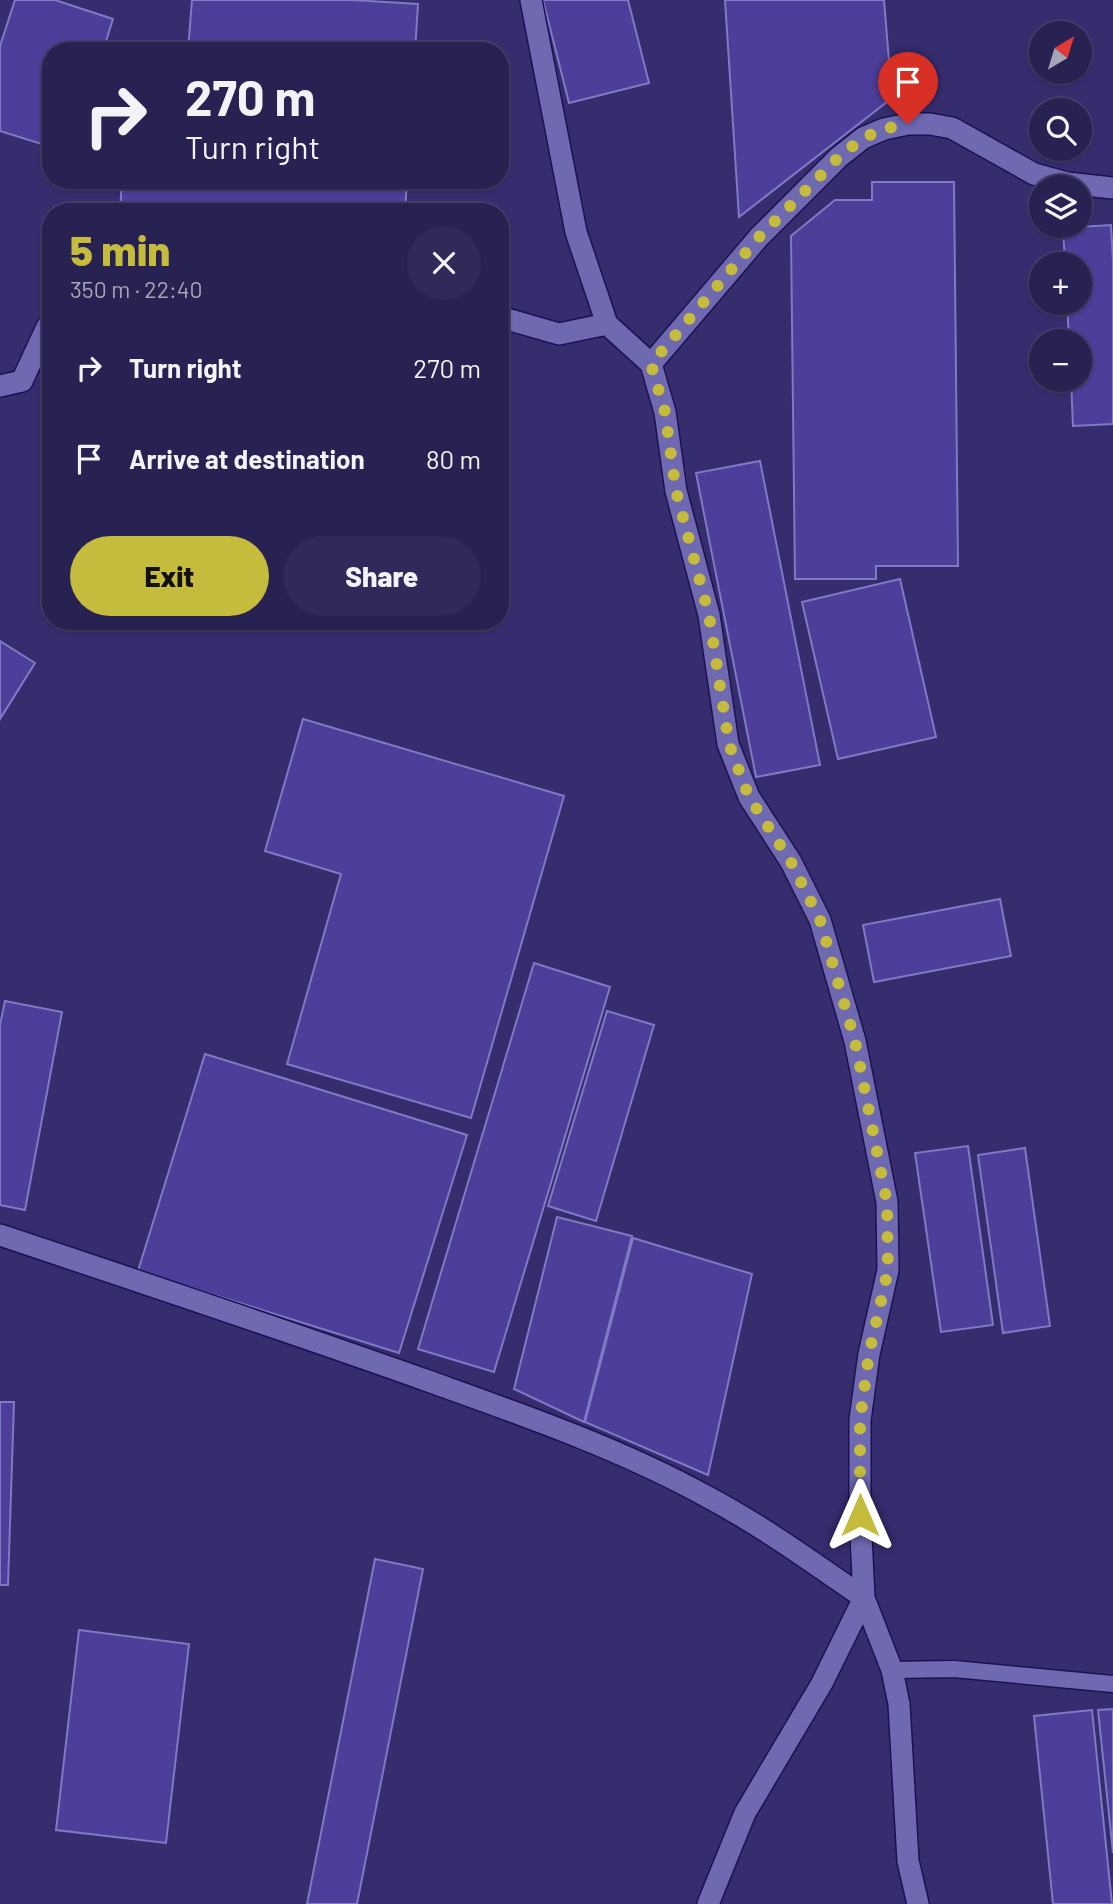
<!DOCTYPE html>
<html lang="en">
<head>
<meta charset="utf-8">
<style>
  body { margin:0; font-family:Barlow,sans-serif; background:#302a5a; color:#f1f3f6; height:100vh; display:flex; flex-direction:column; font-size:26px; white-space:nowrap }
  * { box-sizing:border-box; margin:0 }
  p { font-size:23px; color:#a5a4b8 }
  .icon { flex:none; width:38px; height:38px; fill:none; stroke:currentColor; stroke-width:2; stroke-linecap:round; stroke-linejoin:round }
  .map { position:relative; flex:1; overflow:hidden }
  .drawer { position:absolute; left:42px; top:203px; width:467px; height:427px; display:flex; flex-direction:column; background:#282253; border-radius:28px; box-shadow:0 2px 5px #0004,0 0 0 2px #443f6a }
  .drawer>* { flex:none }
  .top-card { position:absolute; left:42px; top:42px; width:467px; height:147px; border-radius:28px; box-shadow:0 2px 5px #0004,0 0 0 2px #443f6a; background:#282253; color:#f1f3f6; overflow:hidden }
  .needle { width:46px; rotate:38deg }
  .controls { position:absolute; left:1029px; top:21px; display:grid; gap:14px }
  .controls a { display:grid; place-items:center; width:63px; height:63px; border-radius:50%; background:#282253; box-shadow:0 2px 5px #0004,0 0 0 2px #443f6a; font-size:35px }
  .pin { position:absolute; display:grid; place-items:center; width:60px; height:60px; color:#fff; margin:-72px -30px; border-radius:50% 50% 50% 0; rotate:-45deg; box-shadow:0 0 7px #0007 }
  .pin .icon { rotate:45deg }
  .me { position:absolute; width:77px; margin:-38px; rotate:0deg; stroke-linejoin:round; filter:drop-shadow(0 0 5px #0008) }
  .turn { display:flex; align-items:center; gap:24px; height:147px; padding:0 28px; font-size:32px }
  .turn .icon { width:91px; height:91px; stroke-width:2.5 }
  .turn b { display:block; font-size:49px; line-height:60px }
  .round { display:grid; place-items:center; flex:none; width:74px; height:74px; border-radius:37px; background:#302a5a }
  .overview { display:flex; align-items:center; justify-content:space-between; height:119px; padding:0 28px }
  h1 { font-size:42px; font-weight:800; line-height:52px; color:#c5bc3d }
  .action { display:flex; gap:14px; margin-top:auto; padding:14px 28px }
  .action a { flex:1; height:80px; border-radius:42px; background:#c5bc3d; color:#111; font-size:28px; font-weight:800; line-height:80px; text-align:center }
  .action a+a { background:#302a5a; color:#f1f3f6 }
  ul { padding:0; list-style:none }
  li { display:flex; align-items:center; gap:21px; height:91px; padding:0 28px }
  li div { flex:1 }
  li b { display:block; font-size:26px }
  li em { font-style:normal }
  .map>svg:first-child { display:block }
</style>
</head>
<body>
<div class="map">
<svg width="1113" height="1904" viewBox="0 0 1113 1904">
  <rect width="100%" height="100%" fill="#362d6f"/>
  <path fill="#4c3e99" stroke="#7e7ac3" stroke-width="2" d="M15,0H55L113,19L103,51H51V147L0,131V46Z
    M192,0H352L418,4L415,51H188Z
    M543,0H628L649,83L569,103Z
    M725,0H884L892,98L739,217Z
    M122,180H407L405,212H120Z
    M872,182H954L958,566H876V579H795L791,236L835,200H872Z
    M1111,225L1113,261V424L1073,426L1071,380H1080V341H1069L1067,303H1080V264H1065L1063,228Z
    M760,461L820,765L756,777L696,473Z
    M900,579L936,737L838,759L802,602Z
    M0,641L35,663L0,719Z
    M303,719L564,796L471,1118L287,1064L341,874L265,851Z
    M1000,899L1011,956L874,982L863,925Z
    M534,963L610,987L494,1372L418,1349Z
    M5,1001L62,1012L25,1210L0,1205V1025Z
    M607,1011L654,1025L596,1221L548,1206Z
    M205,1054L467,1135L399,1353L138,1271Z
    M968,1146L993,1325L941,1332L915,1153Z
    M1025,1148L1050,1326L1003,1333L978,1155Z
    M557,1217L632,1236L584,1422L514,1389Z
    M633,1238L752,1274L708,1475L585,1422Z
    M0,1402H14L8,1585H0Z
    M375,1559L423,1569L357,1904H307Z
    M79,1630L189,1644L166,1843L56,1830Z
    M1113,1709V1853L1098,1710Z
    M1092,1710L1112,1904H1053L1034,1716Z"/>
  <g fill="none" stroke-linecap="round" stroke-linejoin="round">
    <defs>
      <path id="service" d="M892,1670L954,1669L1113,1684"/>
      <path id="minor" d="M531,0L576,232L607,324L651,364L665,412L676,491L709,615L728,744L749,797L791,862L820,920L855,1041L887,1202L888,1270L869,1354L860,1420V1515L864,1598L892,1670L899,1704L908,1861L918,1904
        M500,317L559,334L607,324
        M651,364L759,237L839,157L863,138L884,129L908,124H930L952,128L1034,174L1067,183L1113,188
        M0,386L22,381L47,327L51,324
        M0,1235C144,1283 288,1331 431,1382C523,1415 618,1448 704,1495C761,1525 812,1562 864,1598
        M708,1904L745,1813L822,1683L864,1598"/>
    </defs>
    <use href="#service" stroke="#1f1151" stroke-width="19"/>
    <use href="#minor" stroke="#1f1151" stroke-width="24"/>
    <use href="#service" stroke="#6e69b1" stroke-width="16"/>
    <use href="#minor" stroke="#6e69b1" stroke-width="21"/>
  </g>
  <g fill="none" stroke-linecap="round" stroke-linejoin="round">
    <path stroke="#c5bc3d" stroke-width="12" stroke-dasharray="0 21.6" d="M860,1515V1420L869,1354L888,1270L887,1202L855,1041L820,920L791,862L749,797L729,744L709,615L676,491L665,412L651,364L759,237L839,157L863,138L884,129L908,124"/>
  </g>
</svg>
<div class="controls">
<a><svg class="needle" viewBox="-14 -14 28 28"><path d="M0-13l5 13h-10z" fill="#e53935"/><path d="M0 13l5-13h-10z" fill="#a5a4b8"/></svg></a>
<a><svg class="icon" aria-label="search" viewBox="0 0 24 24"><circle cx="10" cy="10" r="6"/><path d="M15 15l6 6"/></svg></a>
<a><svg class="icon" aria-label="layers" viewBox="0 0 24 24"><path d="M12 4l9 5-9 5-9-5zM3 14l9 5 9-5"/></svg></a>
<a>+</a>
<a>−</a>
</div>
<div class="pin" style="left:908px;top:124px;background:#d93025"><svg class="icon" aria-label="arrive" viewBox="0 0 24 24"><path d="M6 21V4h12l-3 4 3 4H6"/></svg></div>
<svg class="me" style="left:860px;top:1515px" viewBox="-20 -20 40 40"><path d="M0-17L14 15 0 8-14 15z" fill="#c5bc3d" stroke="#fff" stroke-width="4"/></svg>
<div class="top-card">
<div class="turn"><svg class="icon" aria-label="right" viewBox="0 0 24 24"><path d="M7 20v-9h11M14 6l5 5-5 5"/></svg><div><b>270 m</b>Turn right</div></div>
</div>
<section class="drawer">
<div class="overview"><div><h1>5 min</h1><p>350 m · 22:40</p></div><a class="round"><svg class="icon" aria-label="close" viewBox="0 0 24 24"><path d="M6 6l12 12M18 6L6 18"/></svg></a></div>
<ul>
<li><svg class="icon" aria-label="right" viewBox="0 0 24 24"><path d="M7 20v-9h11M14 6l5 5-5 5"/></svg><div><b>Turn right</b></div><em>270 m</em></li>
<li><svg class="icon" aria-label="arrive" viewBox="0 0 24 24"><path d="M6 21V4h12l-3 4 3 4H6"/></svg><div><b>Arrive at destination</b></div><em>80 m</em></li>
</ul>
<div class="action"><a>Exit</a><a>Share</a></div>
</section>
</div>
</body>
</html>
